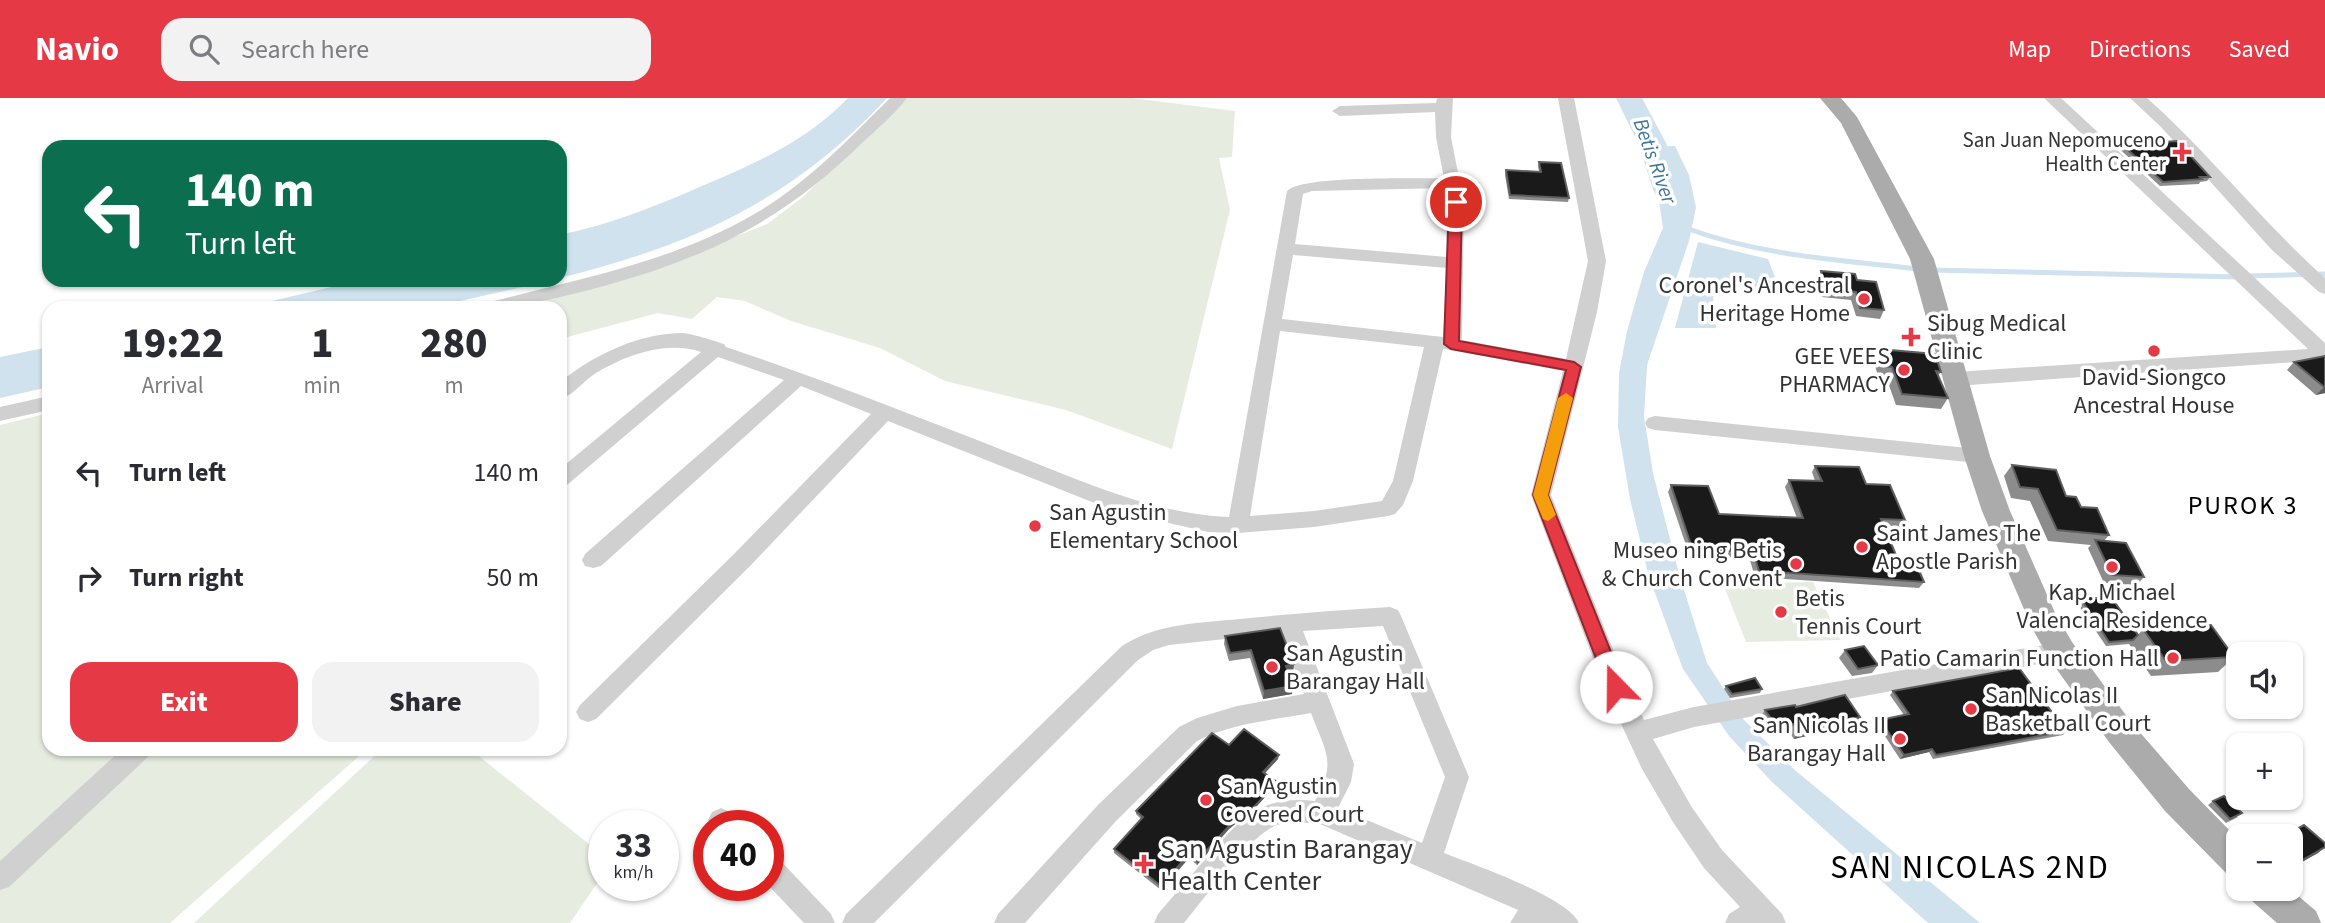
<!DOCTYPE html>
<html lang="en">
<head>
<meta charset="utf-8">
<style>
  body { margin:0; font-family:"Source Sans 3",sans-serif; background:#f2f2f3; color:#2b2b33; height:100vh; display:flex; flex-direction:column; font-size:26px; white-space:nowrap }
  * { box-sizing:border-box; margin:0 }
  p { font-size:23px; color:#7c7c81 }
  .icon { flex:none; width:38px; height:38px; fill:none; stroke:currentColor; stroke-width:2; stroke-linecap:round; stroke-linejoin:round }
  .map { position:relative; flex:1; overflow:hidden }
  .panel { position:absolute; left:42px; top:203px; width:525px; height:455px; display:flex; flex-direction:column; background:#fff; border-radius:21px; box-shadow:0 2px 5px #0004 }
  .panel>* { flex:none }
  .hud { position:absolute; left:42px; top:42px; width:525px; height:147px; border-radius:21px; box-shadow:0 2px 5px #0004; background:#0b6e4f; color:#fff; overflow:hidden }
  .fabs { position:absolute; left:2226px; top:544px; display:grid; gap:14px }
  .fabs a { display:grid; place-items:center; width:77px; height:77px; border-radius:14px; background:#fff; box-shadow:0 2px 5px #0004; font-size:35px }
  .speed { position:absolute; left:588px; top:712px; display:flex; gap:14px; font-size:35px; font-weight:700; text-align:center }
  .speed>* { display:grid; place-content:center; width:91px; height:91px; border-radius:50%; background:#fff; box-shadow:0 2px 5px #0004; line-height:1 }
  .speed small { font-size:18px; font-weight:400 }
  .speed .limit { border:10px solid #d22; background:#fff; color:#111 }
  .pin { position:absolute; display:grid; place-items:center; width:60px; height:60px; color:#fff; margin:-30px; border:4px solid #fff; border-radius:50%; box-shadow:0 2px 7px #0007 }
  .me { position:absolute; width:77px; margin:-38px; rotate:338deg; stroke-linejoin:round; filter:drop-shadow(0 0 5px #0008) }
  .turn { display:flex; align-items:center; gap:24px; height:147px; padding:0 28px; font-size:32px }
  .turn .icon { width:91px; height:91px; stroke-width:2.5 }
  .turn b { display:block; font-size:49px; line-height:60px }
  .eta { display:flex; justify-content:space-evenly; align-items:center; height:119px; text-align:center }
  .eta b { font-size:42px; font-weight:800; line-height:49px }
  .cta { display:flex; gap:14px; margin-top:auto; padding:14px 28px }
  .cta a { flex:1; height:80px; border-radius:21px; background:#e63946; color:#fff; font-size:28px; font-weight:800; line-height:80px; text-align:center }
  .cta a+a { background:#f2f2f3; color:#2b2b33 }
  ul { padding:0; list-style:none }
  li { display:flex; align-items:center; gap:21px; height:105px; padding:0 28px }
  li div { flex:1 }
  li b { display:block; font-size:26px }
  li em { font-style:normal }
  header { display:flex; align-items:center; gap:42px; box-sizing:border-box; height:98px; padding:0 35px; background:#e63946; color:#fff }
  header strong { font-size:33px }
  nav { display:flex; gap:38px; margin-inline-start:auto; font-size:24px }
  .search { width:490px; height:63px; background:#f2f2f3; display:flex; align-items:center; gap:18px; box-sizing:border-box; padding:0 24px; border-radius:21px; color:#7c7c81; font-size:26px }
  .map>svg:first-child { display:block }
</style>
</head>
<body>
<header>
<strong>Navio</strong>
<div class="search"><svg class="icon" aria-label="search" viewBox="0 0 24 24"><circle cx="10" cy="10" r="6"/><path d="M15 15l6 6"/></svg>Search here</div>
<nav><a>Map</a><a>Directions</a><a>Saved</a></nav>
</header>
<div class="map">
<svg width="2325" height="825" viewBox="0 0 2325 825">
  <rect width="100%" height="100%" fill="#fff"/>
  <path fill="#e6ecdf" d="M903,0H1131L1235,13L1232,59L1219,60L1230,112L1172,351L1066,312L945,283L880,250L791,223L745,203L717,199L692,221L658,215L560,241V210H514L641,176L767,126L803,99Z
    M49,315V651H367L170,825H0V327Z
    M1813,484L1840,542L1746,544L1723,486Z
    M382,651H470L604,758V775L570,825H194Z"/>
  <path fill="#cfe2ee" d="M848,0H887C793,102 692,147 560,180V137C611,126 654,109 702,88C756,65 807,43 848,0Z
    M1675,48L1689,77L1696,109L1689,143L1647,267L1644,319L1653,375L1679,476L1707,565L1744,622L1796,673L1980,825H1928L1772,684L1729,638L1683,571L1649,479L1630,401L1618,329L1619,275L1627,233L1644,174L1663,130L1658,95L1643,49Z
    M1698,144L1768,161L1775,179L1756,191L1729,185L1713,199L1716,230H1675Z
    M361,182H553L429,210H242Z
    M49,249V289L0,300V259Z"/>
  <g fill="none" stroke-linecap="round" stroke-linejoin="round">
    <path stroke="#cfe2ee" stroke-width="5" d="M1686,130C1761,158 1840,162 1919,171
      M1930,172L2239,179
      M2246,178L2325,176"/>
    <path fill="#cfe2ee" fill-rule="evenodd" d="M1616,0H1642L1666,45L1682,94L1678,100L1668,103L1658,100L1654,94L1638,45Z"/>
    <path fill="#d0d0d0" fill-rule="evenodd" d="M890,0H907C894,17 877,31 862,45C778,127 702,162 589,192C552,201 518,210 480,210L483,206C576,181 672,165 756,115C807,85 849,41 890,0Z
      M1437,0H1453L1451,39L1464,106L1462,242L1566,261L1588,163L1558,0H1574L1606,163L1597,214L1551,397L1628,589L1644,622L1694,609L2061,544L2069,546L2072,553L2069,560L2061,562L1694,629L1653,641L1691,708L1722,752L1782,816L1786,825H1725L1729,816L1740,809L1704,770L1673,724L1642,671L1604,589L1531,397L1563,273L1452,252L1443,251L1413,383L1403,407L1395,416L1388,418L1314,429L1238,435L1208,434L1112,412L888,323L751,467L596,621L588,624L580,621L576,614L580,607L735,455L871,316L801,288L601,468L593,470L585,468L582,462L585,456L784,282L718,259L567,387L560,390V371L701,254C666,242 626,257 596,275C583,283 574,297 560,301V284C594,257 637,236 681,235C691,235 714,243 724,246L726,249C821,281 912,317 1005,353C1077,381 1151,416 1229,419L1287,93C1302,77 1416,81 1444,80L1436,39L1435,14L1340,18L1332,13L1340,8L1436,5ZM1446,90L1447,159L1295,146L1303,96L1312,93ZM1293,157L1447,170L1443,239L1282,221ZM1280,233L1424,249L1393,383L1382,403L1314,413L1250,418Z
      M2044,0H2061L2325,245V262L1955,288L1948,286L1945,281L1948,276L1955,274L2308,251Z
      M2130,0H2147C2210,56 2262,124 2325,180V196L2319,194L2271,151L2161,29Z
      M49,298V312L0,323V309Z
      M1655,318L1977,351L1984,353L1987,358L1984,363L1977,365L1655,332L1648,330L1645,325L1648,320Z
      M1390,509L1398,512L1401,518L1469,679L1444,755C1474,767 1568,799 1579,825H1510L1518,812L1320,726C1306,725 1291,723 1277,727C1251,736 1204,801 1184,825H1154L1158,816C1174,797 1191,778 1207,759C1241,721 1259,697 1315,703C1337,664 1326,655 1311,615C1273,622 1231,625 1197,643L1116,723L1025,825H994L998,816L1098,707L1179,629L1197,620L1237,608L1304,596L1281,535L1169,547L1153,552L1138,562L874,825H842L846,816L1122,548C1157,525 1200,525 1240,521C1290,516 1340,512 1390,509ZM1383,528L1445,679L1422,745L1338,710L1351,684L1354,666L1303,533Z
      M122,651H151L148,659L9,789L0,792V763Z
      M721,710L730,714L738,728H711L708,722L712,714Z
      M768,756L777,759L831,816L835,825H804L768,787Z"/>
    <path fill="#ababab" fill-rule="evenodd" d="M1820,0H1841L1857,19L1934,161L1990,358L2010,413L2056,517L2072,544L2131,624L2189,691L2238,741V780L2226,775L2165,713L2109,644L2050,562L2032,530L1982,413L1964,358L1910,161L1841,25Z
      M2246,791H2290L2316,813L2321,825H2277L2252,803Z"/>
  </g>
  <path fill="#8c8c8c" d="M2116,41L2162,44L2210,79L2207,83L2200,84L2199,86L2160,88L2113,45Z
    M1539,64L1569,100L1568,104L1509,101L1505,77L1506,72L1539,74L1538,68Z
    M1821,173L1857,182L1884,212L1880,221L1856,218L1851,202L1822,199L1817,181Z
    M1879,251L1941,274L1938,278L1948,300L1941,311L1896,307L1886,279L1878,278L1873,261Z
    M2325,258V295L2316,297L2287,272L2294,264Z
    M2012,367L2066,398L2081,409L2109,437L2104,443L2144,479L2137,487L2104,485L2088,450L2091,447L2048,443L2030,403L2011,400L2004,378Z
    M1815,368L1866,386L1905,422L1901,429L1884,428L1898,462L1924,484L1919,490L1755,479L1749,459H1690L1668,394L1671,387L1719,416L1797,420L1785,389L1789,382L1815,383L1812,374Z
    M2081,501L2138,537L2143,531L2234,559L2218,574L2151,578L2129,546L2106,548L2077,505Z
    M1225,538L1294,566L1293,574L1288,575L1293,588L1292,596L1263,601L1250,560L1229,563L1224,546Z
    M1845,552L1878,567L1872,575L1852,578L1839,560Z
    M1726,588L1762,591L1760,595L1730,600L1724,591Z
    M1893,593L2066,633L2063,637L1933,661L1929,654L1900,661L1877,626L1880,622L1904,617L1890,597Z
    M1796,609L1860,619L1855,626L1794,641L1789,634L1772,638L1760,620L1765,612Z
    M1229,647L1278,661L1265,675L1277,684L1276,687L1255,710L1229,731L1197,767L1189,760L1161,792L1114,755V751L1141,721L1136,716V713Z
    M2213,703L2238,719L2226,725L2208,707Z
    M2291,738L2318,755L2291,770Z"/>
  <path fill="#5f5f5f" d="M2325,288V295L2316,297Z
    M1294,566L1293,574L1285,576L1286,568Z
    M1293,588L1292,596L1263,601L1264,593Z
    M1860,619L1855,626L1794,641L1799,634Z
    M1794,626L1789,634L1772,638L1778,630Z
    M1932,651L1929,654L1900,661L1904,657Z
    M1279,657L1278,661L1263,677V674Z
    M1277,684L1276,687L1255,710L1229,731L1197,767V763L1229,728Z
    M2325,749L2318,755L2291,770L2301,763Z
    M1189,756V760L1161,792V788Z"/>
  <path fill="#1a1a1a" stroke="#5f5f5f" stroke-width="2" d="M2146,39L2157,40L2162,44L2177,43L2210,79H2200L2202,81L2163,84L2116,41Z
    M1539,64L1561,65L1569,100L1510,97L1506,72L1541,74Z
    M1821,173L1855,176L1857,182L1876,184L1884,212L1860,210L1856,194L1826,191Z
    M1879,251L1935,256L1941,274L1936,273L1948,300L1902,296L1892,269L1884,268Z
    M2325,258V288L2324,289L2294,264Z
    M2012,367L2056,372L2066,398L2076,399L2081,409L2097,410L2109,437L2057,432L2038,391L2020,389Z
    M1815,368L1859,369L1866,386L1890,387L1905,422L1881,421L1898,462L1915,463L1924,484L1759,473L1753,453H1693L1671,387L1708,388L1719,416L1803,420L1789,382L1822,383Z
    M2095,442L2126,445L2144,479L2112,477Z
    M2111,499L2138,537L2133,542L2109,544L2081,501Z
    M2211,527L2234,559L2166,563L2143,531Z
    M1280,530L1294,566L1286,568L1293,588L1264,593L1251,552L1230,555L1225,538Z
    M1864,548L1878,567L1858,571L1845,552Z
    M2019,570L2066,633L1936,657L1932,651L1904,657L1880,622L1909,616L1893,593Z
    M1755,580L1762,591L1732,596L1726,588Z
    M1845,597L1860,619L1799,634L1794,626L1778,630L1765,612L1795,607L1796,609Z
    M1244,631L1279,657L1263,674L1277,684L1256,707L1229,728L1197,763L1189,756L1161,788L1114,751L1143,719L1136,713L1212,635L1229,647Z
    M2224,698L2242,715L2230,721L2213,703Z
    M2304,727L2325,745V749L2301,763L2291,753V738H2284Z"/>
  <path fill="#e63946" stroke="#96252e" stroke-width="2" d="M1456,100L1462,104L1459,243L1574,264L1581,269L1548,397L1625,589L1622,594L1616,596L1610,594L1607,589L1533,397L1566,272L1451,251L1444,246L1449,104Z"/>
  <path fill="#f59e0b" d="M1566,295L1573,300L1548,397L1556,417L1548,423L1543,421L1533,397L1558,300Z"/>
  <g fill="#e63946" stroke="#fff" stroke-width="2.5">
    <path d="M2178.5 43.5h7v7h7v7h-7v7h-7v-7h-7v-7h7z"/>
    <circle cx="1864" cy="201" r="7"/>
    <path d="M1907.5 228.5h7v7h7v7h-7v7h-7v-7h-7v-7h7z"/>
    <circle cx="2154" cy="253" r="7"/>
    <circle cx="1904" cy="272" r="7"/>
    <circle cx="1035" cy="428" r="7"/>
    <circle cx="1862" cy="449" r="7"/>
    <circle cx="1796" cy="466" r="7"/>
    <circle cx="2112" cy="469" r="7"/>
    <circle cx="1781" cy="514" r="7"/>
    <circle cx="2173" cy="560" r="7"/>
    <circle cx="1272" cy="569" r="7"/>
    <circle cx="1971" cy="611" r="7"/>
    <circle cx="1900" cy="641" r="7"/>
    <circle cx="1206" cy="702" r="7"/>
    <path d="M1140.5 755.5h7v7h7v7h-7v7h-7v-7h-7v-7h7z"/>
  </g>
  <g text-anchor="middle" stroke-width="7" stroke-linejoin="round" paint-order="stroke">
    <g font-size="21" fill="#333" stroke="#fff" text-anchor="end">
      <text x="2166" y="49">San Juan Nepomuceno<tspan x="2166" dy="24">Health Center</tspan></text>
    </g>
    <g font-size="21" font-style="italic" fill="#3f7597" stroke="#fff">
      <text transform="translate(1655 63) rotate(70)" y="7">Betis River</text>
    </g>
    <g font-size="24" fill="#333" stroke="#fff" text-anchor="start">
      <text x="1850" y="195" text-anchor="end">Coronel's Ancestral<tspan x="1850" dy="28">Heritage Home</tspan></text>
      <text x="1927" y="233">Sibug Medical<tspan x="1927" dy="28">Clinic</tspan></text>
      <text x="1890" y="266" text-anchor="end">GEE VEES<tspan x="1890" dy="28">PHARMACY</tspan></text>
      <text x="2154" y="287" text-anchor="middle">David-Siongco<tspan x="2154" dy="28">Ancestral House</tspan></text>
      <text x="1049" y="422">San Agustin<tspan x="1049" dy="28">Elementary School</tspan></text>
      <text x="1876" y="443">Saint James The<tspan x="1876" dy="28">Apostle Parish</tspan></text>
      <text x="1782" y="460" text-anchor="end">Museo ning Betis<tspan x="1782" dy="28">&amp; Church Convent</tspan></text>
      <text x="2112" y="502" text-anchor="middle">Kap. Michael<tspan x="2112" dy="28">Valencia Residence</tspan></text>
      <text x="1795" y="508">Betis<tspan x="1795" dy="28">Tennis Court</tspan></text>
      <text x="1286" y="563">San Agustin<tspan x="1286" dy="28">Barangay Hall</tspan></text>
      <text x="2159" y="568" text-anchor="end">Patio Camarin Function Hall</text>
      <text x="1985" y="605">San Nicolas II<tspan x="1985" dy="28">Basketball Court</tspan></text>
      <text x="1886" y="635" text-anchor="end">San Nicolas II<tspan x="1886" dy="28">Barangay Hall</tspan></text>
      <text x="1220" y="696">San Agustin<tspan x="1220" dy="28">Covered Court</tspan></text>
    </g>
    <g font-size="26" letter-spacing="2" fill="#000" stroke="#fff">
      <text x="2243" y="416">PUROK 3</text>
    </g>
    <g font-size="28" fill="#333" stroke="#fff" text-anchor="start">
      <text x="1160" y="760">San Agustin Barangay<tspan x="1160" dy="32">Health Center</tspan></text>
    </g>
    <g font-size="33" letter-spacing="2" fill="#000" stroke="#fff">
      <text x="1970" y="780">SAN NICOLAS 2ND</text>
    </g>
  </g>
</svg>
<div class="fabs">
<a><svg class="icon" aria-label="sound" viewBox="0 0 24 24"><path d="M4 9h4l5-4v14l-5-4H4zM17 9q2 3 0 6"/></svg></a>
<a>+</a>
<a>−</a>
</div>
<div class="speed"><div>33<small>km/h</small></div><div class="limit">40</div></div>
<div class="pin" style="left:1456px;top:104px;background:#d93025"><svg class="icon" aria-label="arrive" viewBox="0 0 24 24"><path d="M6 21V4h12l-3 4 3 4H6"/></svg></div>
<svg class="me" style="left:1616px;top:589px" viewBox="-20 -20 40 40"><circle r="19" fill="#fff"/><path d="M0-13L10 11 0 6-10 11z" fill="#e63946"/></svg>
<div class="hud">
<div class="turn"><svg class="icon" aria-label="left" viewBox="0 0 24 24"><path d="M17 20v-9H6M10 6l-5 5 5 5"/></svg><div><b>140 m</b>Turn left</div></div>
</div>
<section class="panel">
<div class="eta">
<div><b>19:22</b><p>Arrival</p></div>
<div><b>1</b><p>min</p></div>
<div><b>280</b><p>m</p></div>
</div>
<ul>
<li><svg class="icon" aria-label="left" viewBox="0 0 24 24"><path d="M17 20v-9H6M10 6l-5 5 5 5"/></svg><div><b>Turn left</b></div><em>140 m</em></li>
<li><svg class="icon" aria-label="right" viewBox="0 0 24 24"><path d="M7 20v-9h11M14 6l5 5-5 5"/></svg><div><b>Turn right</b></div><em>50 m</em></li>
</ul>
<div class="cta"><a>Exit</a><a>Share</a></div>
</section>
</div>
</body>
</html>
